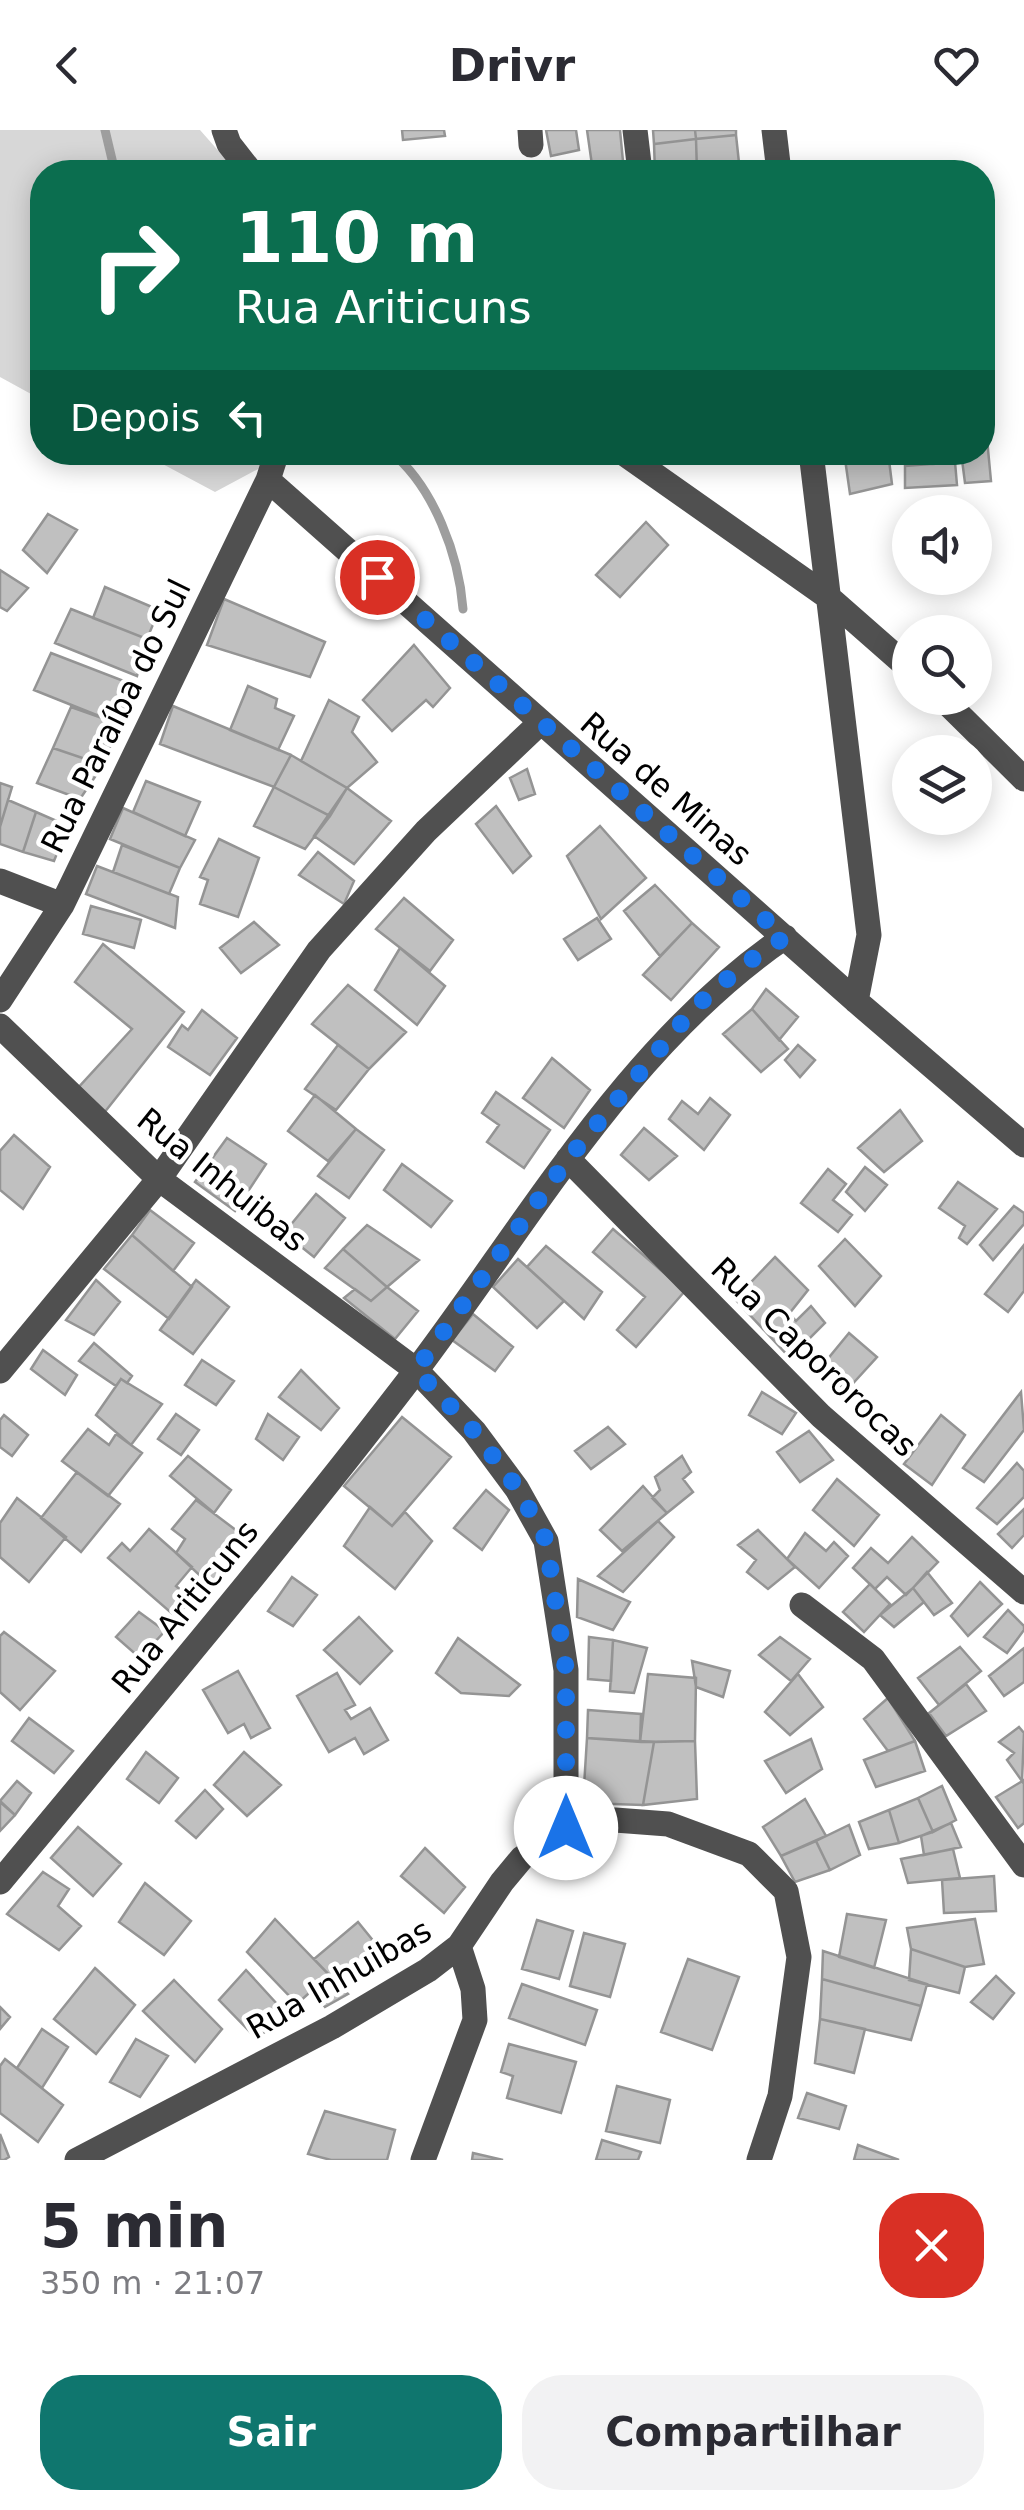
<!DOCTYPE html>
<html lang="pt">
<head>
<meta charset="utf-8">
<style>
  body { margin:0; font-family:"DejaVu Sans",sans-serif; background:#f2f2f3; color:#2b2b33; height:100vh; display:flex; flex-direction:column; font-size:38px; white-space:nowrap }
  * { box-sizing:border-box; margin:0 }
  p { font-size:32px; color:#7c7c81 }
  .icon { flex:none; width:55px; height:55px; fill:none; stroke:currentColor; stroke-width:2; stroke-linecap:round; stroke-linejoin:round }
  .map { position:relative; height:2030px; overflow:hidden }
  .side { display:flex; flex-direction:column; background:#fff; flex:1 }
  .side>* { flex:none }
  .top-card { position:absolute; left:30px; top:30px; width:965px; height:305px; border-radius:40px; box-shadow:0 5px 25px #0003; background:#0b6e4f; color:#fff; overflow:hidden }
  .controls { position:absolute; left:892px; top:365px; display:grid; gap:20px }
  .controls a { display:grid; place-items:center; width:100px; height:100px; border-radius:50%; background:#fff; box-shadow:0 5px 25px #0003; font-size:50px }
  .pin { position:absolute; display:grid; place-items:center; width:85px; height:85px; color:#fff; margin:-42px; border:5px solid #fff; border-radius:50%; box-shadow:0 2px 10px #0007 }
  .me { position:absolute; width:110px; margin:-55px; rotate:0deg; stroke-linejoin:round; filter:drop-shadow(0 0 8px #0008) }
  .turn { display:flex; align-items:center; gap:35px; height:210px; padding:0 40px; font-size:45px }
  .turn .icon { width:130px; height:130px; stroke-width:2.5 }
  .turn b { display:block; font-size:70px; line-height:85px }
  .then { display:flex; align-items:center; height:95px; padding:0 40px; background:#0003; gap:20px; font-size:38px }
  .round { display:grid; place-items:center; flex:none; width:105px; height:105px; border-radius:40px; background:#f2f2f3 }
  .headline { display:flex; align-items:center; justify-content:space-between; height:170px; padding:0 40px }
  h1 { font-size:60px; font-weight:700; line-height:75px }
  .cta { display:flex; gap:20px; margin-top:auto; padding:20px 40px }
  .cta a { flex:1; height:115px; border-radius:40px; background:#0f766e; color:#fff; font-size:40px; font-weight:700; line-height:115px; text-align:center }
  .cta a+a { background:#f2f2f3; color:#2b2b33 }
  header { display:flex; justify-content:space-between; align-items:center; height:130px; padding:0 40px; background:#fff; font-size:45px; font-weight:700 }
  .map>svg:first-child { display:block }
</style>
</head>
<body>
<header><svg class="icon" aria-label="back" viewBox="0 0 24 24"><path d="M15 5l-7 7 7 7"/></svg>Drivr<svg class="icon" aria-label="heart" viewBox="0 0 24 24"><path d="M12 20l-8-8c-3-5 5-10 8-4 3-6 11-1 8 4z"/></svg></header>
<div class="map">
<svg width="1024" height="2030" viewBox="0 0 1024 2030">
  <rect width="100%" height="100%" fill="#fff"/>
  <path fill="#d7d7d7" d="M0,0H200L237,42H42V270L0,247Z
    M142,323H288L215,362Z"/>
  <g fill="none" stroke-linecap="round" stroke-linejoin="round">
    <path stroke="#9e9e9e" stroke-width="9" d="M105,0L115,42
      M391,322C434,357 459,426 463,479"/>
  </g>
  <path fill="#c0c0c0" stroke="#949494" stroke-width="2.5" d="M402,0H444L445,6L403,10Z
    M546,0H576L579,20L551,26Z
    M587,0H620L624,42H593Z
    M653,0H695L696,9L654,14Z
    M695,0H736V5L696,9Z
    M736,5L740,42H697L696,9Z
    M696,9L697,42H655L654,14Z
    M989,132L993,186L982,187V133Z
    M982,298H986L991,351L965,353L961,322H982Z
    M721,322H748V328L721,326Z
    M844,322H888L892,354L850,364Z
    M933,322H954L955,332L934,334Z
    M955,332L957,355L905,358V336Z
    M48,384L77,400L47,443L23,420Z
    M646,392L668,415L620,467L596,445Z
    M0,440L28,458L7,481L0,477Z
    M105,457L159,480L147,509L93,488Z
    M224,469L325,512L310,547L207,515Z
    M71,479L147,509L137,546L55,513Z
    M414,515L450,558L433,577L426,570L392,601L363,570Z
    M51,523L134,555L119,594L34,560Z
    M248,556L277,569L275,578L294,586L278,620L230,600Z
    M329,570L359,587L352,602L377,632L347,658L301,631Z
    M173,576L291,625L274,657L160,614Z
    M71,577L119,594L103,635L53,618Z
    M53,618L103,635L80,669L37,653Z
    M291,625L347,658L330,686L274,657Z
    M527,639L535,664L519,670L510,648Z
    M146,651L200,672L185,706L133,682Z
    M0,653L12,657L0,697Z
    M274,657L330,686L305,719L254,696Z
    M347,658L391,691L354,734L314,706Z
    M8,670L36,682L23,722L0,714V697Z
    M496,676L531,726L513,743L476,694Z
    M123,678L195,710L180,738L110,709Z
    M36,682L68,696L54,731L23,722Z
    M600,696L646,748L601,789L567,726Z
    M219,709L259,728L238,787L200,774L208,750L200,747Z
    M122,715L180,738L169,764L113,742Z
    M318,722L354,751L344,774L299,745Z
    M97,736L178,767L175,798L86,764Z
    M655,755L692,793L660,826L624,781Z
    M404,768L453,810L430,841L376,799Z
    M91,776L141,790L134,818L83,804Z
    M597,788L611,809L578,830L564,809Z
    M254,792L279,815L241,843L220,818Z
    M692,793L719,817L671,870L643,845Z
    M103,814L184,882L104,983L77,959L132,899L75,852Z
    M400,818L445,856L417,895L375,860Z
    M348,855L406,902L369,939L312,894Z
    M766,859L798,887L779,910L752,879Z
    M752,879L788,919L761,942L723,904Z
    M202,880L237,908L210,945L168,917L182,895L188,900Z
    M338,915L369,939L336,980L305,959Z
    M798,915L815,930L800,947L785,930Z
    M552,928L590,960L564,998L523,968Z
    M496,962L550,1000L524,1038L487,1012L499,995L482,983Z
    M315,965L356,999L328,1031L288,1001Z
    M710,968L730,985L704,1020L669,989L682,971L698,984Z
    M900,980L922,1011L884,1042L858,1018Z
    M644,998L677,1026L649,1050L621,1025Z
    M356,999L384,1020L349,1068L318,1046Z
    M14,1005L50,1037L23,1079L0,1060V1021Z
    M227,1008L266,1034L235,1081L195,1052Z
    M402,1034L452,1071L431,1097L384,1060Z
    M865,1037L887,1055L865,1081L846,1062Z
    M828,1039L846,1054L833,1070L852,1085L838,1102L801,1073Z
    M958,1052L997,1079L967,1114L959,1108L965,1096L939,1078Z
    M316,1064L345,1088L314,1127L284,1103Z
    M1014,1076L1024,1083V1094L993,1130L980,1115Z
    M150,1080L194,1113L173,1141L132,1105Z
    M367,1095L419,1130L387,1157L343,1119Z
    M613,1099L685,1161L636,1217L617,1200L645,1167L593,1122Z
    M132,1105L192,1157L169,1189L104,1139Z
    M845,1109L881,1146L855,1176L819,1136Z
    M1024,1115V1161L1008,1182L985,1164Z
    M546,1116L602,1162L584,1189L527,1137Z
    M343,1119L387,1157L371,1171L325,1138Z
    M775,1127L808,1160L789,1184L796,1191L811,1176L825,1193L790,1228L735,1169Z
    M518,1129L564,1171L537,1198L493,1157Z
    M96,1150L120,1172L94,1205L66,1190Z
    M196,1150L229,1177L193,1224L160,1200Z
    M387,1157L418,1181L395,1209L344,1168L355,1159L371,1171Z
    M473,1184L513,1217L495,1241L452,1210Z
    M849,1203L877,1227L847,1260L817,1242Z
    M94,1213L132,1246L127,1253L121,1249L116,1256L79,1231Z
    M43,1220L77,1245L65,1265L31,1239Z
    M202,1230L234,1251L216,1275L185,1255Z
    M301,1240L339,1278L321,1300L279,1267Z
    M121,1249L162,1274L131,1315L96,1285Z
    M762,1262L796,1283L782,1304L749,1285Z
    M1021,1262L1024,1300L984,1352L963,1338Z
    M176,1284L199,1300L181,1325L158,1309Z
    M268,1284L299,1307L283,1330L256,1309Z
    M4,1285L28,1305L12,1326L0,1317V1290Z
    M941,1285L965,1305L932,1355L904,1334Z
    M402,1287L451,1327L392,1396L344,1356Z
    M608,1297L625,1314L591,1339L575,1321Z
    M88,1299L109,1315L116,1304L142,1323L108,1366L62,1331Z
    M809,1301L833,1330L800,1352L777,1322Z
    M188,1326L231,1360L214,1383L170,1346Z
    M682,1326L691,1342L683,1349L693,1362L667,1383L652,1368L660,1360L655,1347Z
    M1017,1333L1024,1341V1367L997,1394L977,1378Z
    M77,1342L120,1374L81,1422L41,1388Z
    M837,1349L879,1385L854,1416L813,1380Z
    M643,1356L667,1383L622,1421L600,1400Z
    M486,1360L509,1380L482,1420L454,1398Z
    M17,1368L66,1407L29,1452L0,1427V1393Z
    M196,1370L249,1410L212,1457L176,1423L185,1409L172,1399Z
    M370,1377L392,1396L405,1382L432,1411L395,1459L344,1416Z
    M1024,1379V1405L1012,1418L998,1404Z
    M658,1391L674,1407L623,1462L598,1446Z
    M149,1399L192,1437L176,1456L191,1469L176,1487L108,1428L122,1413L130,1421Z
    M758,1400L795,1437L768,1459L747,1442L756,1430L738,1415Z
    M805,1403L826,1421L834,1412L848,1426L819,1458L787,1429Z
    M912,1407L938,1432L906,1465L887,1447L875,1459L853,1438L871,1418L888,1433Z
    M927,1442L952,1473L934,1485L913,1458Z
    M292,1447L317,1465L293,1496L268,1481Z
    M578,1449L630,1472L613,1500L577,1487Z
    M980,1452L1002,1474L968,1506L951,1486Z
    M870,1454L890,1474L864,1502L843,1482Z
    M913,1458L924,1472L894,1497L880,1485Z
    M1008,1480L1024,1496V1500L1007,1523L984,1507Z
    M139,1482L165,1501L140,1528L116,1507Z
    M359,1487L392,1521L360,1554L324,1520Z
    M4,1502L55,1541L20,1580L0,1562V1506Z
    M589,1507L613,1510L611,1551L588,1549Z
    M780,1507L810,1529L791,1551L759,1525Z
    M458,1508L520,1555L509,1566L461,1563L436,1543Z
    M613,1510L647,1518L634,1563L610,1561Z
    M960,1517L981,1541L939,1575L918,1548Z
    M1024,1518V1552L1004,1566L989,1546Z
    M692,1531L730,1541L723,1567L696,1557Z
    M238,1541L270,1598L251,1608L244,1594L228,1603L203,1560Z
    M337,1543L355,1575L345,1580L351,1589L370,1578L388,1610L364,1624L355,1608L329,1622L297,1566Z
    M648,1544L696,1548L695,1611L640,1612Z
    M798,1544L823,1577L790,1605L765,1582Z
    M966,1554L986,1581L946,1606L929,1583Z
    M888,1568L915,1611L888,1621L864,1589Z
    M588,1580L641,1584L640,1612L587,1608Z
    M29,1588L73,1621L54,1643L12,1611Z
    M1019,1597L1024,1603L1022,1651L1007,1630L1014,1623L999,1612Z
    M587,1608L654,1612L643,1675L583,1673Z
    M811,1609L822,1639L786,1663L765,1631Z
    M695,1611L697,1669L643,1675L654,1612Z
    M915,1611L925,1641L876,1657L864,1630Z
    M146,1622L178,1648L159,1673L127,1649Z
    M244,1622L281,1655L247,1686L214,1655Z
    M1024,1650V1693L1018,1698L996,1667Z
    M17,1651L31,1663L15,1685L0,1671Z
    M942,1656L956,1690L933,1702L918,1668Z
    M205,1660L223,1679L196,1708L176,1691Z
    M918,1668L933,1702L899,1713L889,1680Z
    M805,1669L826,1706L781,1726L763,1697Z
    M0,1672L15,1685L0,1701Z
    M889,1680L899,1713L869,1719L859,1692Z
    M951,1693L961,1717L924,1725L921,1706Z
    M849,1695L860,1725L830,1740L816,1711Z
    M78,1697L121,1734L93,1766L51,1728Z
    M816,1711L830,1740L795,1752L781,1726Z
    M425,1718L465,1757L444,1783L401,1746Z
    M953,1719L960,1748L908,1753L901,1729Z
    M43,1742L69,1759L58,1776L81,1796L59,1820L7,1784Z
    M994,1746L996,1781L944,1783L942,1750Z
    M145,1753L191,1791L164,1825L119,1792Z
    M847,1784L886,1790L874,1838L839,1827Z
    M275,1789L329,1845L297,1874L247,1822Z
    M975,1789L984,1834L965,1837L911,1819L907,1798Z
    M537,1790L573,1801L559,1849L522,1839Z
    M358,1792L384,1824L341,1857L314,1829Z
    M584,1803L625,1814L610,1867L570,1856Z
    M911,1819L965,1837L959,1863L909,1850Z
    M823,1821L927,1854L921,1876L822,1849Z
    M688,1829L739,1847L712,1920L661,1902Z
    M95,1838L135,1875L96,1924L54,1889Z
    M246,1840L288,1886L256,1908L219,1870Z
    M329,1845L348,1864L325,1877L312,1860Z
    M996,1846L1014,1863L993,1889L971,1872Z
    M822,1849L921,1876L911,1910L820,1889Z
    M174,1850L222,1899L195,1932L143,1881Z
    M522,1854L597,1880L585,1915L509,1888Z
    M0,1877L10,1887L0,1899Z
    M820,1889L865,1899L854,1943L815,1933Z
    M42,1899L68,1917L42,1958L17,1938Z
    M136,1909L168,1926L140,1967L110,1952Z
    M509,1914L576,1932L561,1983L507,1968L513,1946L501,1942Z
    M5,1929L63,1975L38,2012L0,1983V1936Z
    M617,1956L670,1970L660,2013L606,2001Z
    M807,1963L846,1976L839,1999L798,1988Z
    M325,1981L395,2000L387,2030H331L308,2024Z
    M0,2004L9,2027L4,2030H0Z
    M602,2010L641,2022L638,2030H596Z
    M858,2015L899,2030H854Z
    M473,2023L503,2030H472Z"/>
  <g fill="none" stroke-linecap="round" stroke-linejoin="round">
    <path stroke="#505050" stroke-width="25" d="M224,0L229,14L251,42
      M530,0L531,15
      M635,0L640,42
      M774,0L779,42
      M622,322L828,467L910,539
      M811,322L869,805L856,871
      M268,350L856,871L1024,1015
      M942,568L1024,649
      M0,751L62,775
      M0,870L62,775L268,350L277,322
      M0,896L159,1049L416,1240L474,1301L517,1359L546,1411L566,1540V1698
      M568,1029L821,1286L1024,1462
      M0,1241L159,1049L319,820L426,701L541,592
      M802,1475L873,1529L1024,1735
      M0,1752C140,1583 282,1416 415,1242C528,1093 629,913 785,807
      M77,2030L332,1897L428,1840L459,1816L502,1752L522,1728L566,1698L615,1690L668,1694L749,1724L786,1761L799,1827L780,1966L759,2030
      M423,2030L475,1890L473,1859L459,1816"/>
  </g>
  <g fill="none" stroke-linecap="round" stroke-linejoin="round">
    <path stroke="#1a73e8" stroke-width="18" stroke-dasharray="0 32.4" d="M377,447L785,807L742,836L694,878L568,1029L416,1240L474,1301L518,1359L546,1410L566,1540V1698"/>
  </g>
  <g text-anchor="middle" stroke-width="9" stroke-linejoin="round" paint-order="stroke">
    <g font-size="32" fill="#000" stroke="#fff">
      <text transform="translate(116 586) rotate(-64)" y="11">Rua Paraíba do Sul</text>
      <text transform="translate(666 659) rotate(41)" y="11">Rua de Minas</text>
      <text transform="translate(222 1050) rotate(39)" y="11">Rua Inhuibas</text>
      <text transform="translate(814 1227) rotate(44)" y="11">Rua Capororocas</text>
      <text transform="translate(185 1477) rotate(-51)" y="11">Rua Ariticuns</text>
      <text transform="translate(339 1849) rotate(-30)" y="11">Rua Inhuibas</text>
    </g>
  </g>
</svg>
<div class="controls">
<a><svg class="icon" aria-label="sound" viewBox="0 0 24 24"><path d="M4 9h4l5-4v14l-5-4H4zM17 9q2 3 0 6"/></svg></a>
<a><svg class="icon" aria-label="search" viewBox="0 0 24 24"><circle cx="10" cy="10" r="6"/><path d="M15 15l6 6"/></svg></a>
<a><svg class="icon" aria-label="layers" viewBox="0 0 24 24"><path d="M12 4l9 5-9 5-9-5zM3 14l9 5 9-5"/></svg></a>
</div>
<div class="pin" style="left:377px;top:447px;background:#d93025"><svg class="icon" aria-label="arrive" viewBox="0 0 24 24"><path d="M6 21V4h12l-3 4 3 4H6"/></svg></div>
<svg class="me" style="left:566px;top:1698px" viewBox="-20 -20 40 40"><circle r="19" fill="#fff"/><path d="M0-13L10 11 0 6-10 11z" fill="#1a73e8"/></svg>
<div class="top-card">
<div class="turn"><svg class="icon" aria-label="right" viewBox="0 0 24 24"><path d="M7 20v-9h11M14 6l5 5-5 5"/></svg><div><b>110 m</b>Rua Ariticuns</div></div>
<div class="then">Depois<svg class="icon" aria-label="left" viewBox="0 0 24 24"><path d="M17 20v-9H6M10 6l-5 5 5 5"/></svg></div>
</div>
</div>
<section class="side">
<div class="headline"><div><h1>5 min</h1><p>350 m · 21:07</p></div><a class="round" style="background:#d93025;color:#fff"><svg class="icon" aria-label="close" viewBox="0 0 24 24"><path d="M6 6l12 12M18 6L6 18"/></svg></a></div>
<div class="cta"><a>Sair</a><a>Compartilhar</a></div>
</section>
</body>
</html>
